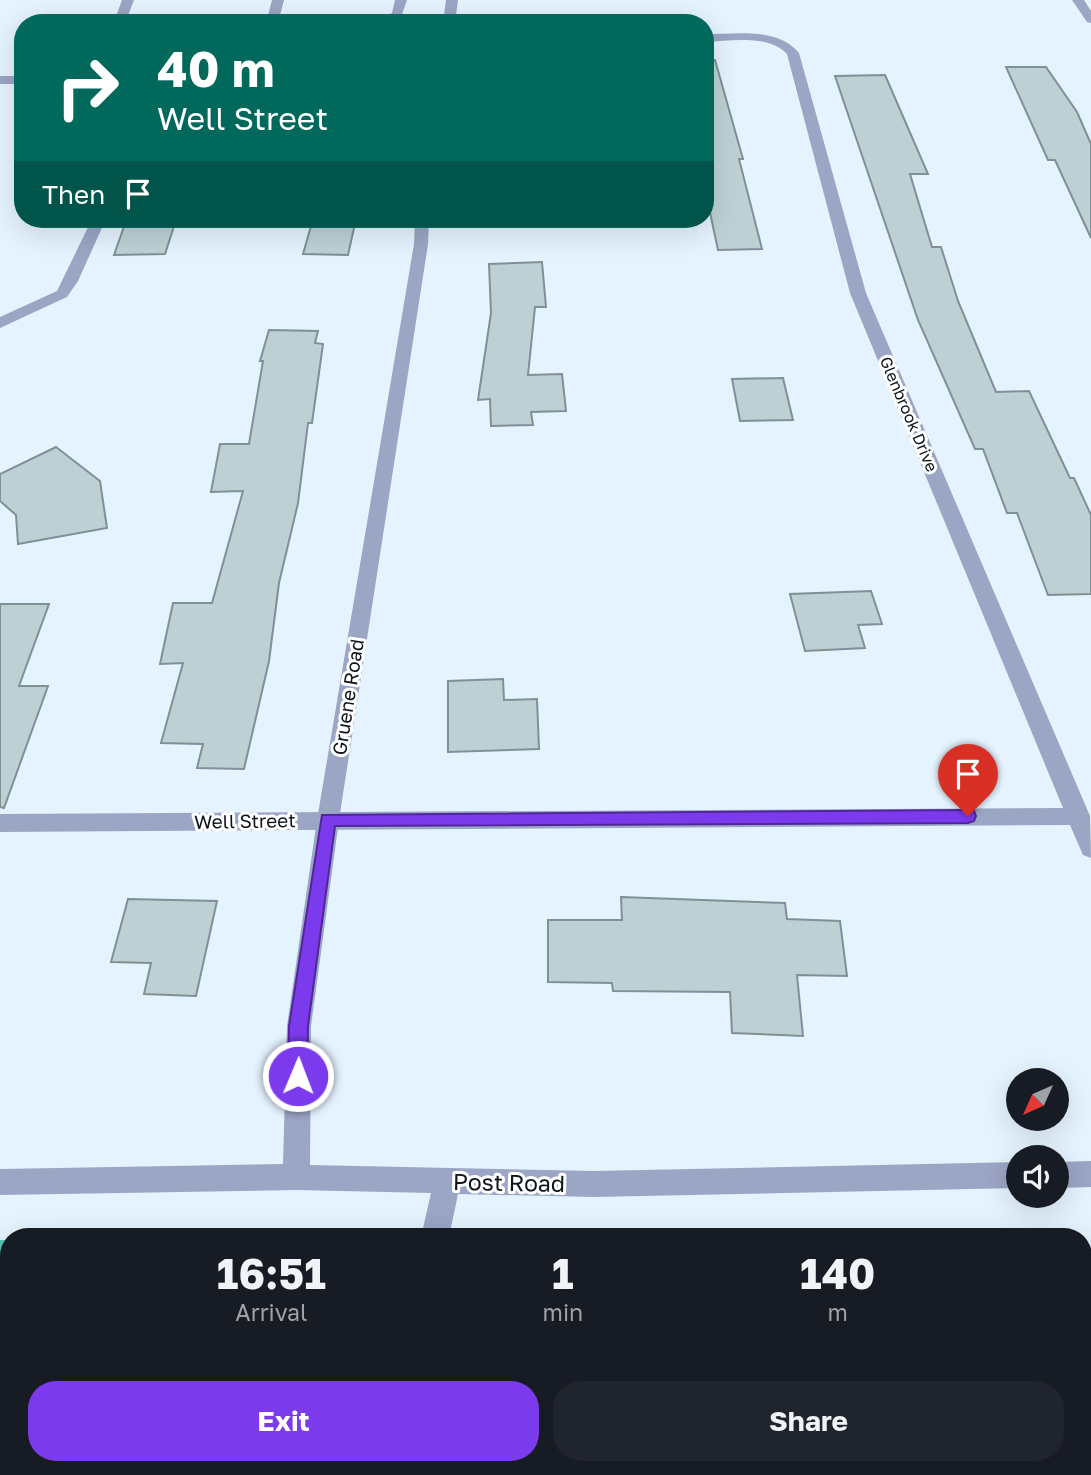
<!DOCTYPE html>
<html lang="en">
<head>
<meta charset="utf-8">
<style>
  body { margin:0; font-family:"Golos Text",sans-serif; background:#20242c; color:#f1f3f6; height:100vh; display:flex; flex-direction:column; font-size:26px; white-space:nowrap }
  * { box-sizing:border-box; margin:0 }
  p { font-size:23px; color:#9ea1a6 }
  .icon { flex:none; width:38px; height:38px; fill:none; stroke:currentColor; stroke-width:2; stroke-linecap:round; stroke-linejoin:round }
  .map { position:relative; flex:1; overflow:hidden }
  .drawer { position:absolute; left:0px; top:1228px; width:1092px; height:247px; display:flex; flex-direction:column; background:#171b24; border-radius:28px 28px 0 0; box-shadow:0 7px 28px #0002 }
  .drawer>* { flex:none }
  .hud { position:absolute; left:14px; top:14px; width:700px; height:214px; border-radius:28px; box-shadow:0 7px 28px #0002; background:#00695c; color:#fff; overflow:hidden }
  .needle { width:46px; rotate:225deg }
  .fabs { position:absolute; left:1006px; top:1068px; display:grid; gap:14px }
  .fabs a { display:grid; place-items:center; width:63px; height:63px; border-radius:50%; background:#171b24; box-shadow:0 7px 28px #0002; font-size:35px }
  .pin { position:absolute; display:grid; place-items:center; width:60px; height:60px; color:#fff; margin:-72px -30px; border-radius:50% 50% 50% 0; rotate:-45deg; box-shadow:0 0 7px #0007 }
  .pin .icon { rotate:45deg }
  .me { position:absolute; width:77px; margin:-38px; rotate:1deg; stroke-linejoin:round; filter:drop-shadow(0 0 5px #0008) }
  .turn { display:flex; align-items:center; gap:24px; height:147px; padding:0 28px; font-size:32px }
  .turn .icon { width:91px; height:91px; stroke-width:2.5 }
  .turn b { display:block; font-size:49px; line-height:60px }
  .then { display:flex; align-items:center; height:66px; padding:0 28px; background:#0003; gap:14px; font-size:26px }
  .eta { display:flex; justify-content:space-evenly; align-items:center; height:119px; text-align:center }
  .eta b { font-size:42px; font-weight:700; line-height:49px }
  .button { display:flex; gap:14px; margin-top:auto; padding:14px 28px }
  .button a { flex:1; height:80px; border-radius:28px; background:#7c3aed; color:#fff; font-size:28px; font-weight:700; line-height:80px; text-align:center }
  .button a+a { background:#20242c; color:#f1f3f6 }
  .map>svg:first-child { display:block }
</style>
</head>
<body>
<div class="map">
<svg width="1091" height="1475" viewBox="0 0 1091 1475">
  <rect width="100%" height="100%" fill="#e5f3ff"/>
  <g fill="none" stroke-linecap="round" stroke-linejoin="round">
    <path fill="#55c6b5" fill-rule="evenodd" d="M0,1240H9V1256H0Z
      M1083,1302H1091V1318H1083Z"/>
  </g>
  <path fill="#bdd1d5" stroke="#7e9194" stroke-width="2" d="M715,60L743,159H739L762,249L718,250L705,189V61Z
    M1006,67H1046L1077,112L1091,144V238L1055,160H1048Z
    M885,75L928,174H910L932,247H941L958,301L996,392L1029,391L1070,478H1074L1091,515V594L1048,595L1017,513H1007L983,449H975L918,320L835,76Z
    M313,219H356L348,255L303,254Z
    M176,220L165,254L114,255L126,221Z
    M542,262L546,307H535L528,375L562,374L566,411L531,412L533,425L491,426L490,399L478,400L491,313L489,264Z
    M269,330L318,331L315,343L323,344L312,423H308L298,503L279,583L269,661L244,769L197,768L203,744L161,743L183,663L160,664L173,603H212L243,491L211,492L220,444H249L263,361H260Z
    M783,378L793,420L740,421L732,379Z
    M56,447L100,481L107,528L18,544L16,515L0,501V474Z
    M871,591L882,624L858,625L865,648L805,651L790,594Z
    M0,604H49L19,686H48L4,808L0,807Z
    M503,679L504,700L537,699L539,749L448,752V681Z
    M621,897L785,903L787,919L840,921L847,976L797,975L803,1036L732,1033L730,992L613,991L612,983L548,982V920H622Z
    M128,899L217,901L196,996L144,994L151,963L111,962Z"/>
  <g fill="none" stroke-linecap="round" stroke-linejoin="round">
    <path fill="#9ba5c4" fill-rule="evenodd" d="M122,0H134L127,18L136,23H120L115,19Z
      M272,0H284L278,23H266Z
      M395,0H407L401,17L392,21L316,23L322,20L385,16L392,13Z"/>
    <path fill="#9ba5c4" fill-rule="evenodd" d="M1072,0H1084L1091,11V23L1087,22Z
      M705,34C735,34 778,27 799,53L866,293L1090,816L1091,858L1083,855L1070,825L0,832V814L1063,808L850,293L787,54C768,34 731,41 705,42Z
      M0,76H23V84H0Z
      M92,219H106L78,281L67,297L0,328V317L57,291Z"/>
    <path fill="#9ba5c4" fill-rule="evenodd" d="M446,0H458L455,23H443Z
      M415,219H429L428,244L339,820L311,1026L310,1165L594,1171L1018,1162V1188L594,1197L458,1194L449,1237H421L431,1193L296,1190L0,1195V1169L283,1164L287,1026L317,820L414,244Z
      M1091,1161V1187L1057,1188V1162Z
      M370,1466H400L398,1475H368Z"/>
  </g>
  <path fill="#7c3aed" stroke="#51269a" stroke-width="2" d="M968,810L974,811L976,816L974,821L968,823L335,826L308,1026L307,1076L305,1082L298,1085L291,1082L288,1076L289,1026L322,815Z"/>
  <g text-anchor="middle" stroke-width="6" stroke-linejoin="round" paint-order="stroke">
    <g font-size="16" fill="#101519" stroke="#fff">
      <text transform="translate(909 414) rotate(67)" y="6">Glenbrook Drive</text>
    </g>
    <g font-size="19" fill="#101519" stroke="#fff">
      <text transform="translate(348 697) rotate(-81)" y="7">Gruene Road</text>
      <text transform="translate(245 821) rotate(-1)" y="7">Well Street</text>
    </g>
    <g font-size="23" fill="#101519" stroke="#fff">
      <text transform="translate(509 1183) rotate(1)" y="8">Post Road</text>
    </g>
  </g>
</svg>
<div class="fabs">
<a><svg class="needle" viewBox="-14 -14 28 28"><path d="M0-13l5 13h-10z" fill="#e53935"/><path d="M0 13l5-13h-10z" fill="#9ea1a6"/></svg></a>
<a><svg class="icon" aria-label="sound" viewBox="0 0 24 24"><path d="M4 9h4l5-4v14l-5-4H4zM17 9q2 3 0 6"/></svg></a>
</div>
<div class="pin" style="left:968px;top:816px;background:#d93025"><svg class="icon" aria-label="arrive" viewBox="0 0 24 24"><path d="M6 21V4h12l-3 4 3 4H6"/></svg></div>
<svg class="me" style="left:298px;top:1076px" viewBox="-20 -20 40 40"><circle r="17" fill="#7c3aed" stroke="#fff" stroke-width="3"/><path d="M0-11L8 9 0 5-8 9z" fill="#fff"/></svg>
<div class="hud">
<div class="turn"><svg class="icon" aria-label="right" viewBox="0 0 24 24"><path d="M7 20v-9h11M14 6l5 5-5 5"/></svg><div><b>40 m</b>Well Street</div></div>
<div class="then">Then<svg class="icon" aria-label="arrive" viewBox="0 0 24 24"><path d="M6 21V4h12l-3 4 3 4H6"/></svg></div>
</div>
<section class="drawer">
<div class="eta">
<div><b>16:51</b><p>Arrival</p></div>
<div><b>1</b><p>min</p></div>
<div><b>140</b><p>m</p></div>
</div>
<div class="button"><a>Exit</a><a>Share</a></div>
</section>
</div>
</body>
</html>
